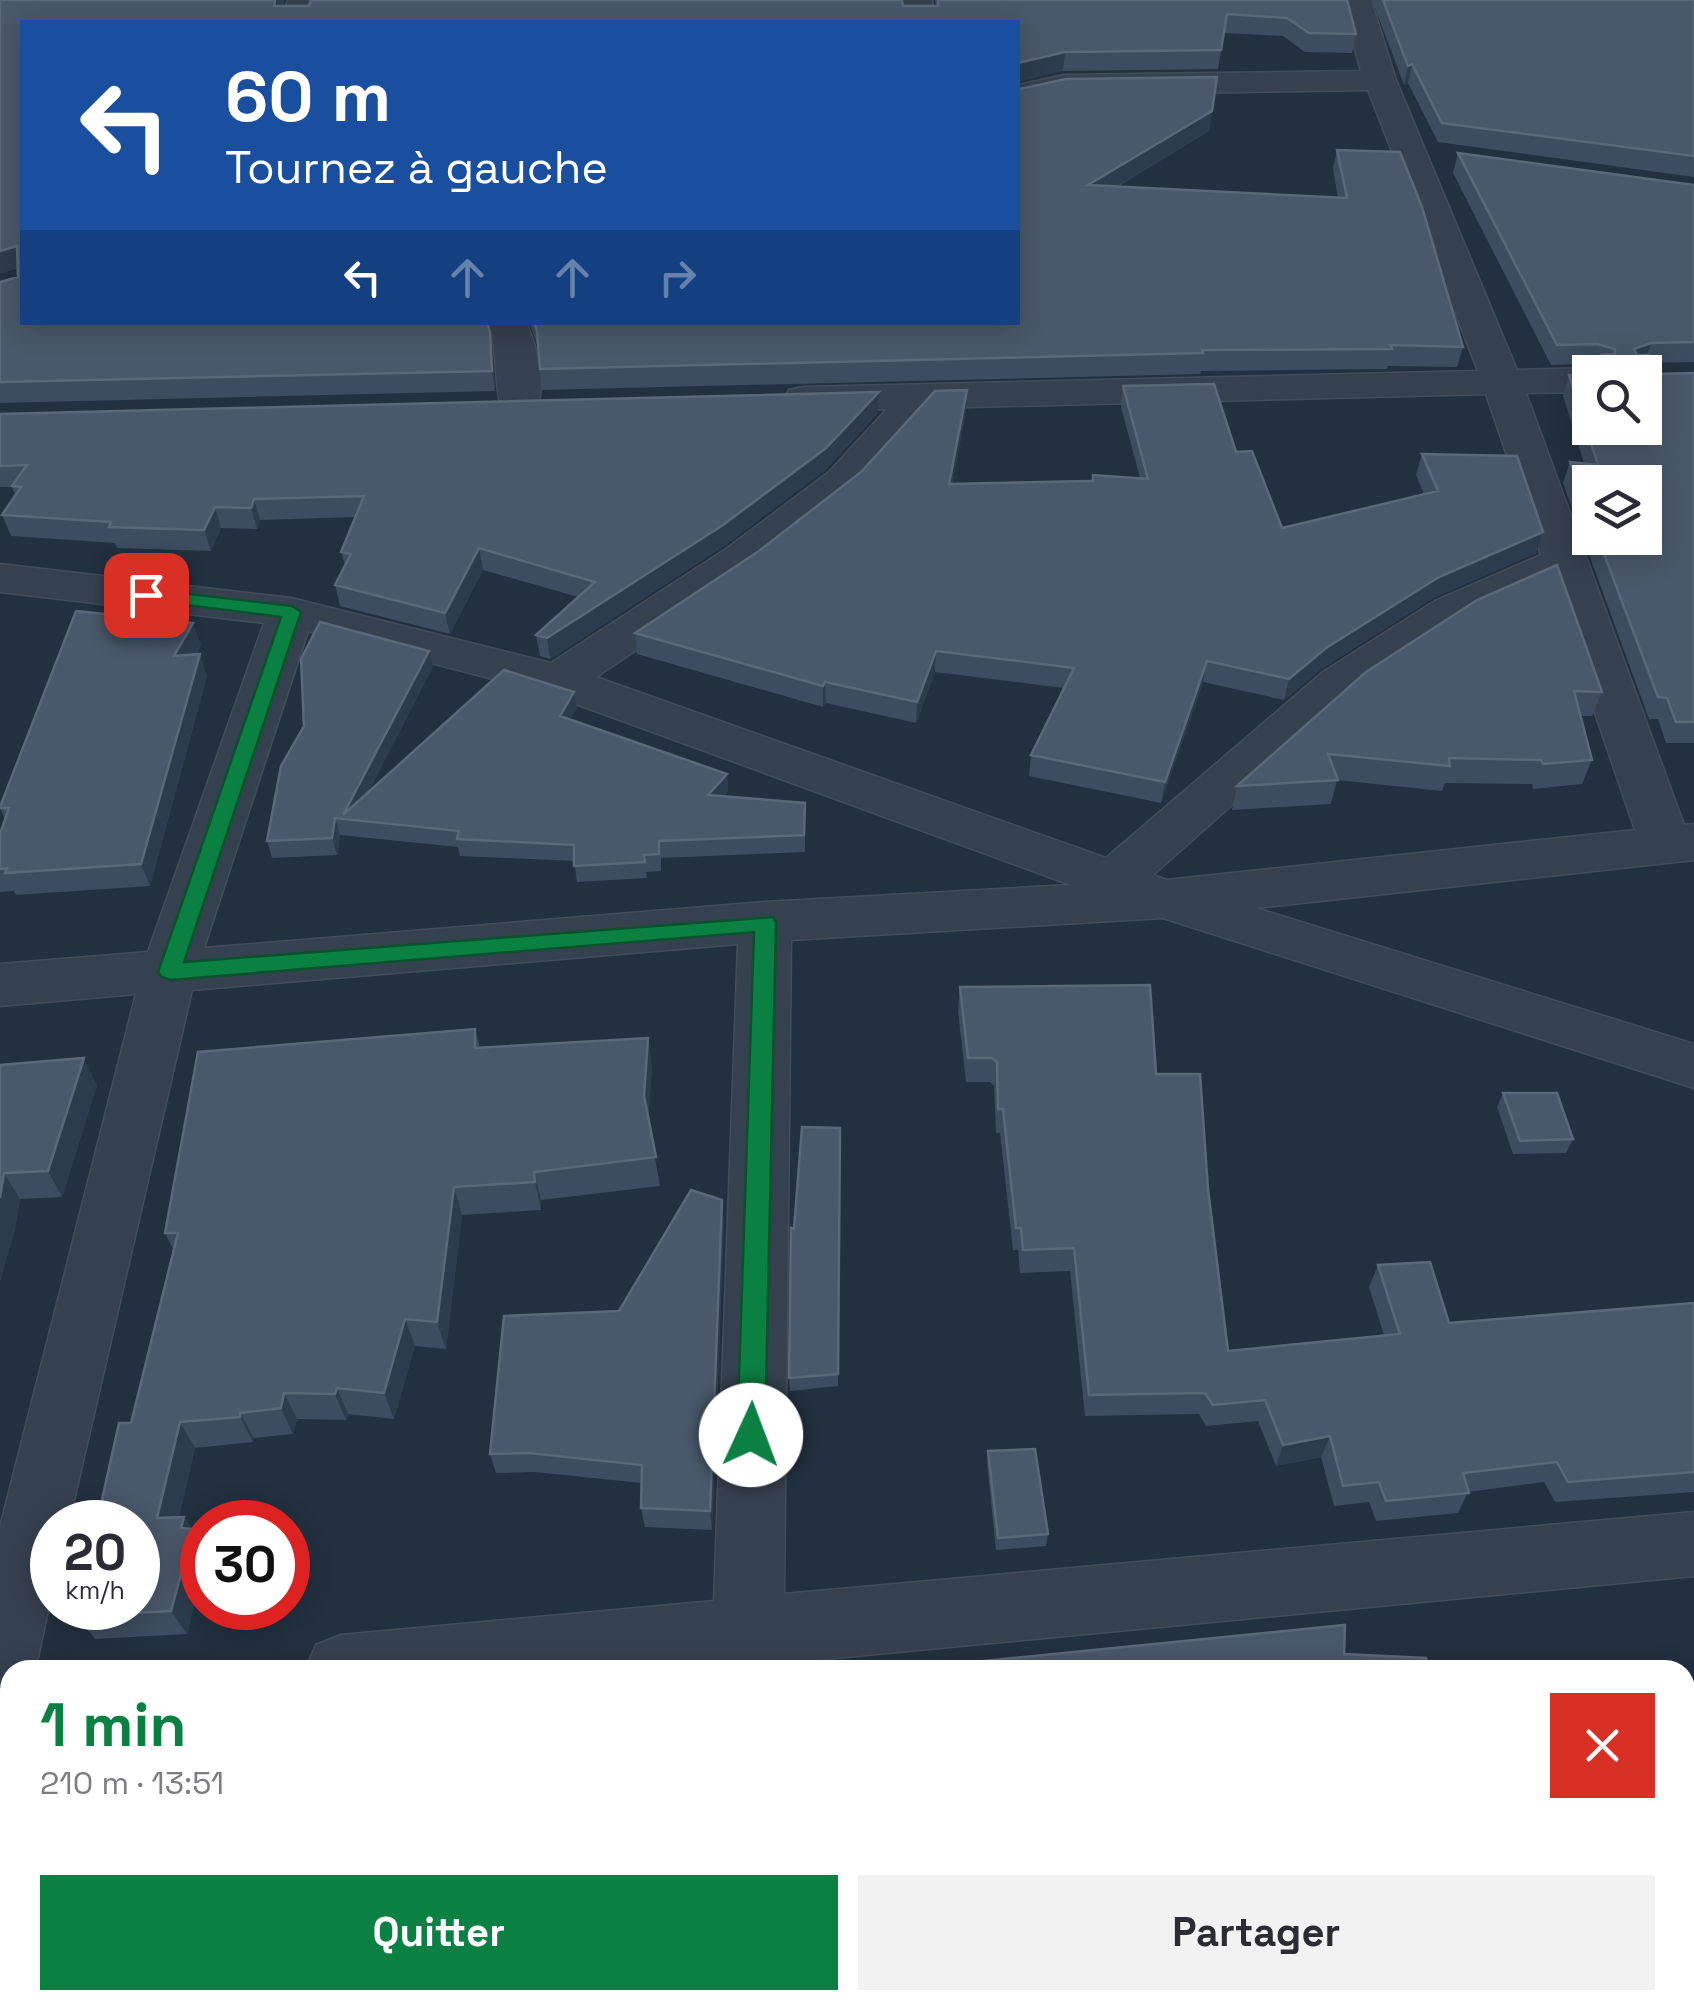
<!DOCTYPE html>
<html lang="fr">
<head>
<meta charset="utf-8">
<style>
  body { margin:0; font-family:"Space Grotesk",sans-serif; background:#f2f2f3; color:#2b2b33; height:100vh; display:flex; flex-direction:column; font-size:38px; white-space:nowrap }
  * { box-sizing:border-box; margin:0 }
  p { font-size:32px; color:#7c7c81 }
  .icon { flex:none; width:55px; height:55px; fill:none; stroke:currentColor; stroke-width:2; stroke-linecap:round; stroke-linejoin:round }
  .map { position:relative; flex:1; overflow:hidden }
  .drawer { position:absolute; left:0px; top:1660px; width:1695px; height:350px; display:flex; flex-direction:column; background:#fff; border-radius:30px 30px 0 0; box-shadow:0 5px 25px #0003 }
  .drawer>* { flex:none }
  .banner { position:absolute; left:20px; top:20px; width:1000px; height:305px; border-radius:0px; box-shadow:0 5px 25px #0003; background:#1a4fa0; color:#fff; overflow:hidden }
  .tools { position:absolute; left:1572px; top:355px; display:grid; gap:20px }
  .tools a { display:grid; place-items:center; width:90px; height:90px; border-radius:0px; background:#fff; box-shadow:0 5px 25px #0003; font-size:50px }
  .speed { position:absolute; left:30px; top:1500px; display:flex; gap:20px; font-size:50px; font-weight:700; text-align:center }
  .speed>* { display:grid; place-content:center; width:130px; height:130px; border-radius:50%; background:#fff; box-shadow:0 5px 25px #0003; line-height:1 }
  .speed small { font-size:25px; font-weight:400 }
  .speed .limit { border:15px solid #d22; background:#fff; color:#111 }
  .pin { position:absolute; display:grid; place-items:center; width:85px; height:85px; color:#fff; margin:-42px; border-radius:20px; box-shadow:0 5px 15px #0006 }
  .me { position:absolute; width:110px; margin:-55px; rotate:2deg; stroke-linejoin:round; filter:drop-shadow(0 0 8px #0008) }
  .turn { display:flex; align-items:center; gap:35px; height:210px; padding:0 40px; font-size:45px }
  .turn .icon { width:130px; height:130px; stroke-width:2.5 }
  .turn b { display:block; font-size:70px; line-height:85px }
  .lanes { display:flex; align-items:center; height:95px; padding:0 40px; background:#0003; justify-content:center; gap:50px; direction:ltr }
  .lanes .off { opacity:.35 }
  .round { display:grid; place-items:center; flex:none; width:105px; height:105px; border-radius:0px; background:#f2f2f3 }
  .overview { display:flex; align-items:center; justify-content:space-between; height:170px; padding:0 40px }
  h1 { font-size:60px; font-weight:700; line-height:75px; color:#0b8043 }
  .cta { display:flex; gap:20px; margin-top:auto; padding:20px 40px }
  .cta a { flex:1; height:115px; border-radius:0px; background:#0b8043; color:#fff; font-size:40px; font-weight:700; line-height:115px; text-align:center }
  .cta a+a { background:#f2f2f3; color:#2b2b33 }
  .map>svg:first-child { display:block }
</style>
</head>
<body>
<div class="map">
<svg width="1694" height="2010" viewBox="0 0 1694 2010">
  <rect width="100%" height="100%" fill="#22303f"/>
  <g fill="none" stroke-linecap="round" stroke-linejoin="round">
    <defs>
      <path id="minor" d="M288,0H318L311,22H281Z
        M902,0H932L935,22H905Z
        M1341,0H1371L1396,80L1517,370L1590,368L1605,372H1590V392L1526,393L1684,825L1694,824V860L1256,908L1694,1044V1088L1163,918L791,940L784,1594L1694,1512V1576L783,1663L782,1670H305L316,1645L341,1635L714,1601L738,944L192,990L69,1522H52V1593L36,1666L34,1670H10V1697L0,1701V1527L136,994L0,1006V964L148,952L264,623L0,592V564L291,598L551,663L726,549L829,472L887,409L803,411L789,408L783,399L789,390L803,387L1478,371L1368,90L1064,95L1018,105V85L1064,75L1361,71ZM1486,394L1541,555L1435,601L1323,672L1106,858L596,677L758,569L859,490L932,408ZM1551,584L1635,830L1166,880L1153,875L1357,694L1467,621ZM308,631L543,692L1071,885L765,902L204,948Z
        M488,322H526C537,346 549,392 533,415L519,418L505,415C493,398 499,349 488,322Z
        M718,2000H798V2010H718Z"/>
    </defs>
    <use href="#minor" stroke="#424d5b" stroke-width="3"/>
    <use href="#minor" fill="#36414f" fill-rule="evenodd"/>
  </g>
  <path fill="#3d4c5e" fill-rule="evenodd" d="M0,0L283,6H936L935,0H1347L1356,34L1352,53L1305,52L1283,36L1224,33L1218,69L1063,71L22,22L493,354L495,391L0,403V282L18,277V268L0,274Z
    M1372,0H1694V177L1438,142L1408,83L1404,85Z
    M1217,77L1209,131L1117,187L1338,198L1333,169L1337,150L1463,347L1457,367L1388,366L1387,369L1201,371L1200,374L542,390L538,347L529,322H1018L1020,89Z
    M1458,153L1694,185V362L1649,363V370L1653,374L1694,373V743H1666L1658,719H1649L1563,483L1570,462L1584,463L1563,396L1569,375L1645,372H1595L1597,366L1590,364L1551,365L1453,173ZM1590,482L1645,538H1590Z
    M1123,386L1236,452L1282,528L1424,494L1416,475L1422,454L1536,553L1433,598L1321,669L1284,700L1203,682L1161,803L1029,776L1031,755L1064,688L935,672L916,723L826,703L823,707L637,654L635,633L966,411L952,484L1140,478L1121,407Z
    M879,392L878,413L826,469L724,546L550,659L540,656L536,635L578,597L483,570L450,634L340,606L335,585L345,566L341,552L355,517L260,520L257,529L221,528L211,551L117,548L115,543L11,536L2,515L15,495L12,487H0V414Z
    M201,645L196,654L207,676L150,886L16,895L14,891L0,892V834L5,820L0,807Z
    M433,667L368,792L574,692L577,708L570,720L727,774L728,790L723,797L805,803V852L661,858V871L646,872L647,878L577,882L574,861L460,856L458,847L340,835L337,855L272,858L267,841Z
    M1366,672L1602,692L1592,716H1580L1592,760L1582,784L1533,789L1532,784L1445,783L1442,791L1337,780L1331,804L1232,810L1237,786Z
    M960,987L1156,1074L1208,1189L1228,1351L1384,1335L1369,1287L1378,1265L1449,1323L1694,1303V1492L1555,1502L1544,1482L1468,1492L1458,1513L1376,1521L1369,1502L1334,1506L1321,1457L1276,1466L1258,1421L1206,1426L1199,1414L1085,1416L1070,1271L1020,1273L1018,1250H1013L1000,1133H996L994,1086L990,1082H966L958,1011Z
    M475,1029L480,1048L652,1067L648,1118L660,1186L541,1200V1210L462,1215L446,1349L415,1346L394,1419L348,1414L346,1420L297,1419L293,1434L254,1438L253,1442L195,1448L179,1517H184L202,1544V1575L187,1634L95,1639L77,1616L131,1423L173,1249L165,1233Z
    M0,1065L97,1085L62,1197L20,1199L15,1229L0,1281Z
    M1503,1093L1573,1139L1566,1153L1513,1154L1497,1107Z
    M840,1128L838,1386L790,1391L789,1378Z
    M724,1221L712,1530L645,1527L641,1508V1483L535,1472L496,1473L490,1454L619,1311Z
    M988,1451L1048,1534L1046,1546L996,1550L987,1463Z"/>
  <path fill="#2d3c4d" d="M275,0H285L278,22L274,6Z
    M1065,52L1063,71L1018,82V63Z
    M1412,64L1408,83L1404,85L1408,66Z
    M1212,111L1209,131L1086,205L1088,185Z
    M17,246L22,266L0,274V251Z
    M490,333L493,354L495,391L492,371Z
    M1651,343L1644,363L1634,349Z
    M967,390L966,411L948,505L949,484Z
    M879,392L878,413L826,469L724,546L550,659L547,638Z
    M254,499L260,520L257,529L251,508Z
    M215,507L221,528L211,551L204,530Z
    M1543,532L1536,553L1433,598L1321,669L1284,700L1289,679L1326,648L1439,577Z
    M479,548L483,570L450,634L445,613Z
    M193,623L201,645L182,678L174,656Z
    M429,651L433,667L354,820L343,815Z
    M936,651L935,672L916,723L917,702Z
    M200,654L207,676L150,886L141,864Z
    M1207,661L1203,682L1161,803L1165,782Z
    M825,682L826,703L823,707V686Z
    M574,692L577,708L563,733L560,716Z
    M727,774L728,790L709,812L708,795Z
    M335,818L340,835L337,855L332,838Z
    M648,1038L652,1067L648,1125L644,1096Z
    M84,1058L97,1085L62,1197L48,1171Z
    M534,1172L541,1200V1210L535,1182Z
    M4,1173L20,1199L15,1229L0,1281V1198Z
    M454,1187L462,1215L446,1349L437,1322Z
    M722,1200L724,1221L712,1530L710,1511Z
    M405,1319L415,1346L394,1419L384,1393Z
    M337,1388L348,1414L346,1420L335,1394Z
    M284,1393L297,1419L293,1434L281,1408Z
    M240,1413L254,1438L253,1442L240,1417Z
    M180,1422L195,1448L173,1543L157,1518Z
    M1330,1436L1321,1457L1276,1466L1283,1445Z
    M184,1517L202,1544V1575L187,1634L171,1611Z
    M153,2000H170L168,2010H151Z
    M674,2000H681L680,2010H674Z"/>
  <path fill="#49586a" stroke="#5a6879" stroke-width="2.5" d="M0,0H275L274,6H309L311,0H902L903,6H938V0H1347L1356,34L1309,33L1287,18L1227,14L1221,50L1065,52L1018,63V22H22V322H487L490,333L492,371L0,382V282L18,277L17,246L0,251Z
    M1383,0H1694V156L1442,123L1412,64L1408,66Z
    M1217,77L1212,111L1088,185L1347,198L1337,150L1400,152L1422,207L1463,347L1390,345L1392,349L1202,350L1203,353L540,369L537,331L534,322H1018V87L1020,89L1066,79Z
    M1458,153L1694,185V342L1651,343L1634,349L1637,355H1649V370L1653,374L1694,373V722H1676L1667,698L1658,697L1598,538H1645V482H1590V515L1570,462L1598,465L1569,375L1590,374V428H1645V372H1600L1601,355L1615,354V349L1597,344L1557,345Z
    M1214,384L1236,452L1252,451L1282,528L1438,491L1422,454L1517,456L1543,532L1439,577L1326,648L1289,679L1207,661L1165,782L1031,755L1074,668L936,651L917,702L825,682L823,686L635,633L759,551L861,472L935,391L967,390L949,484L1093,481V475L1148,479L1123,386Z
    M879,392L826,448L723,525L547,638L536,635L595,582L479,548L445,613L335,585L351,554L341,552L364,496L254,499L251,508L215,507L204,530L109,527L111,522L2,515L21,487L12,486L27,465L0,466V414Z
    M1557,565L1602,692L1574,691L1592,760L1543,764L1541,760L1449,758L1450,766L1328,754L1338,780L1237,786L1366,672L1477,600Z
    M76,611L193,623L174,656L200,654L141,864L5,873L7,868L0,869V834L9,808H0V807Z
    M320,622L429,651L343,815L504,670L574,692L560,716L727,774L708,795L805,803L804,835L659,841V854L644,855L645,862L574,866V845L457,839L459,831L335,818L332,838L267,841L281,766L304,726L301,659Z
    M1150,985L1156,1074H1200L1208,1189L1228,1351L1400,1334L1378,1265L1430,1262L1449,1323L1694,1303V1472L1568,1482L1557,1462L1463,1473L1469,1493L1386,1501L1379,1482L1343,1486L1330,1436L1283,1445L1265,1400L1213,1405L1205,1393L1089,1395L1074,1248L1023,1250L1021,1228H1016L1003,1109H998L997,1062L992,1058H968L960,987Z
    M475,1029V1048L648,1038L644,1096L656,1157L534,1172L535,1182L454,1187L437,1322L405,1319L384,1393L337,1388L335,1394L284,1393L281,1408L240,1413V1417L180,1422L157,1518L184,1517L181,1528L193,1529L171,1611L77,1616L79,1608H138V1522H97L119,1423H131L178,1233H165L198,1052Z
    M84,1058L48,1171L4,1173L0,1198V1065Z
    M1503,1093H1557L1573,1139L1520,1141Z
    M802,1127L840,1128L838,1374L789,1378L791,1228L794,1229Z
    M691,1190L722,1200L710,1511L641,1508L642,1465L529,1453L490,1454L504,1316L619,1311Z
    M1035,1449L1048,1534L998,1538L988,1451Z
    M1345,1625L1344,1654L1426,1658L1428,1670H893Z
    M10,1997V2000H153L151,2010H0V1998Z
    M236,2000H674V2010H235Z"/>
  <path fill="#0b8043" stroke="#07532c" stroke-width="2.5" d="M146,589L292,606L301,612L184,962L773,917L776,922L765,1435L761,1444L751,1448L741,1444L737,1435L754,932L170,980L162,977L158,972L281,617L139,599L136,595Z"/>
</svg>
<div class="tools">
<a><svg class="icon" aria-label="search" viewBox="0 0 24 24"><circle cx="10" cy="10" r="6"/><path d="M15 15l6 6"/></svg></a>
<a><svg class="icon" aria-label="layers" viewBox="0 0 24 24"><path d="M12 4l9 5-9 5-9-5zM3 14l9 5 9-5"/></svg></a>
</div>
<div class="speed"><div>20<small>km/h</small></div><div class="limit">30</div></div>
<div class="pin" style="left:146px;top:595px;background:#d93025"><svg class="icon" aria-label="arrive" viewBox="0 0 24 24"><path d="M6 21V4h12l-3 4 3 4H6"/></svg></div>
<svg class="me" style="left:751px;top:1435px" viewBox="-20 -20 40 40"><circle r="19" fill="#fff"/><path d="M0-13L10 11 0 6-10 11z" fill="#0b8043"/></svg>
<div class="banner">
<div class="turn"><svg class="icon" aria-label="left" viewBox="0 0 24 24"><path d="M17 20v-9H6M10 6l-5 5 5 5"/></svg><div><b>60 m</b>Tournez à gauche</div></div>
<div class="lanes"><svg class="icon" aria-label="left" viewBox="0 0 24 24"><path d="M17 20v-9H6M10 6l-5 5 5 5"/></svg><svg class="icon off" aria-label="ahead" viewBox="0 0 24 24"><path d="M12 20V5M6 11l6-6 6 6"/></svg><svg class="icon off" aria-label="ahead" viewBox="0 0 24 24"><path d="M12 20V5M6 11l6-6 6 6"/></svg><svg class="icon off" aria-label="right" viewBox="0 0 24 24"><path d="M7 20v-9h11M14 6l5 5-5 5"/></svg></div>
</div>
<section class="drawer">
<div class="overview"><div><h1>1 min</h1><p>210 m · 13:51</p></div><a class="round" style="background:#d93025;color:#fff"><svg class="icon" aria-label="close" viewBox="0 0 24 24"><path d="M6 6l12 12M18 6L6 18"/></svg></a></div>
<div class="cta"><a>Quitter</a><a>Partager</a></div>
</section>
</div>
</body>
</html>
